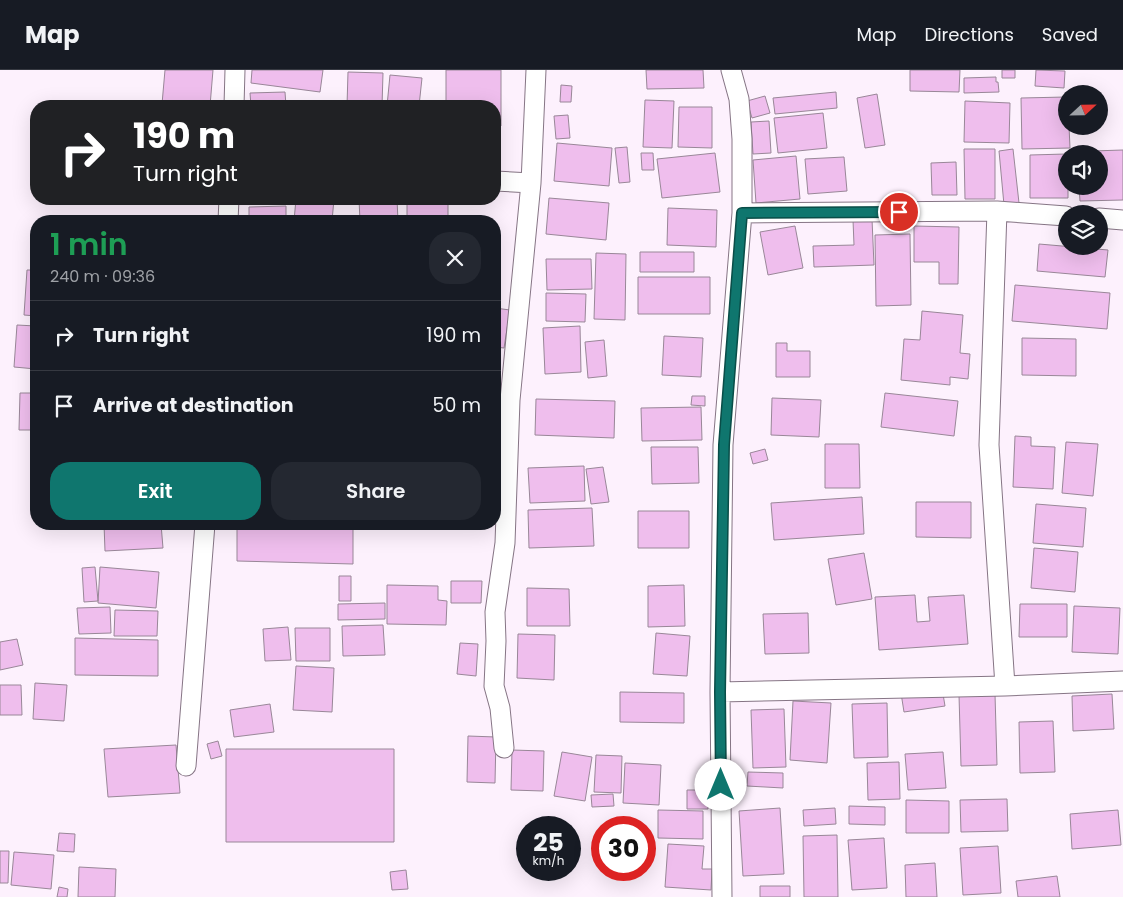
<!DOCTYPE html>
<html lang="en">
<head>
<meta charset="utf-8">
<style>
  body { margin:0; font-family:Poppins,sans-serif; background:#242831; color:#f1f3f6; height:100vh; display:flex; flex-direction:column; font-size:19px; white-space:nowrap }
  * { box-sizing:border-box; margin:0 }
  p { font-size:16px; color:#9ea1a6 }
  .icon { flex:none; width:28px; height:28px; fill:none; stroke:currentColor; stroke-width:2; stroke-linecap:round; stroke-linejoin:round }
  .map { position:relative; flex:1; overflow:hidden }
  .panel { position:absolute; left:30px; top:145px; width:471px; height:315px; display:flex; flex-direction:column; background:#171b24; border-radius:20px; box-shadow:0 5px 20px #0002 }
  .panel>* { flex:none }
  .hud { position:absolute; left:30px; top:30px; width:471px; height:105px; border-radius:20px; box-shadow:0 5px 20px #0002; background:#202124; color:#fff; overflow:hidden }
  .needle { width:32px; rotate:68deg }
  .buttons { position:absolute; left:1058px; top:15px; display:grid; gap:10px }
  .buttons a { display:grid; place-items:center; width:50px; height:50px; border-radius:50%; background:#171b24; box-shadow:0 5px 20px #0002; font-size:25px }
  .speed { position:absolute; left:516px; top:746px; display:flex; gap:10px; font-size:25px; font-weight:700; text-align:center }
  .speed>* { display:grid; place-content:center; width:65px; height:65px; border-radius:50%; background:#171b24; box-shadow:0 5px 20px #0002; line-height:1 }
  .speed small { font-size:12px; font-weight:400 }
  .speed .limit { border:8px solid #d22; background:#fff; color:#111 }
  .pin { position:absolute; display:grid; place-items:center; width:42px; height:42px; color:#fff; margin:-21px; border:2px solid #fff; border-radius:50%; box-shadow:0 1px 5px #0007 }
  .me { position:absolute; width:55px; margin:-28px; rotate:0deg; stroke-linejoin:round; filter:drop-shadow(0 0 4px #0008) }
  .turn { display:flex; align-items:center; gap:18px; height:105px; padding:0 20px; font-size:22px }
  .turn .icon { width:65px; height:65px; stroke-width:2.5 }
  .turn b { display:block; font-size:35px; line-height:42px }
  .round { display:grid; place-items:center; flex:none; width:52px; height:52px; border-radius:20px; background:#242831 }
  .overview { display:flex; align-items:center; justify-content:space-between; height:85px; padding:0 20px }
  h1 { font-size:30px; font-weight:600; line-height:38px; color:#1e9e55 }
  .cta { display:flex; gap:10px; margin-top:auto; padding:10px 20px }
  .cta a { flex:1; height:58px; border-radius:20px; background:#0f766e; color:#fff; font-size:20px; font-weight:600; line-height:58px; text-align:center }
  .cta a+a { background:#242831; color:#f1f3f6 }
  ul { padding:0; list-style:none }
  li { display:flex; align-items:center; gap:15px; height:70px; padding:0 20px; border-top:1px solid #363941 }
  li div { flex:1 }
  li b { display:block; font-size:19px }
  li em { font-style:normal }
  header { display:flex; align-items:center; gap:30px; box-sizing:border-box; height:70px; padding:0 25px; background:#171b24; border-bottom:1px solid #363941 }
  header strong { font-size:24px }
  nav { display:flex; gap:28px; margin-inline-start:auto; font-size:18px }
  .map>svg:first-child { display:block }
</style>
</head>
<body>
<header>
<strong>Map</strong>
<nav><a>Map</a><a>Directions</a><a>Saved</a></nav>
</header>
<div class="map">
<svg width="1123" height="827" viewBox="0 0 1123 827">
  <rect width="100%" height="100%" fill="#fdf1fd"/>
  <path fill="#efbeed" stroke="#998798" d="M165,0H213L210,36L162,34Z
    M252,0H323L320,22L251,13Z
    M446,0H501V56H495V36H446Z
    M646,0H703L704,18L647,19Z
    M910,0H960L959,22L910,21Z
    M1002,0H1015V8H1002Z
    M1036,0L1065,1L1064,18L1035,16Z
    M348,2L383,3L382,36H347Z
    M390,5L422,8L419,36H387Z
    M996,7V12H998L999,22L964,23V8Z
    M561,15L572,16L571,32H560Z
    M285,22L286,36H251L250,23Z
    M836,22L837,38L775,44L773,28Z
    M877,24L885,75L865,78L857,28Z
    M765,26L770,43L752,48L747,31Z
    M1066,27V56H1069L1070,78L1022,79L1021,28Z
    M645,30L674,31L672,78L643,77Z
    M965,31L1010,33L1009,73L964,72Z
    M679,37H712V78L678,77Z
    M823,43L827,78L778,83L774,48Z
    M568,45L570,68L556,69L554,46Z
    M769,51L771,83L753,84L751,52Z
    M557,73L612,78L609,116L554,111Z
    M627,77L630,112L619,113L615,78Z
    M964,79H995V129H965Z
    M1013,79L1019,133L1004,135L999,81Z
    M1123,80V130L1080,131L1079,116H1099V84H1092V81Z
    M641,83H653L654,100H642Z
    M715,83L720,122L662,128L657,89Z
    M1066,84V116H1068V128H1030V85Z
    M796,86L800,129L756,133L753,90Z
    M844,87L847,121L808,124L805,89Z
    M956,92L957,125H932L931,93Z
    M549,128L609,133L606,170L546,164Z
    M45,129H104V133L45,131Z
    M296,129H334L332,151H294Z
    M359,129H397L398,151H360Z
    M407,133L448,134V151H407Z
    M286,136V151H249V137Z
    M668,138L717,140L716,177L667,175Z
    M872,149L874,195L814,197L813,176L854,175L853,150Z
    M795,156L803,198L768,205L760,162Z
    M914,156L959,157L958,214H939V192H914Z
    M910,164L911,235L876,236L875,165Z
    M1039,174L1108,180L1105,207L1037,201Z
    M640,182H694V202H640Z
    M596,183L626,184L625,250L594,249Z
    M546,189H591L592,219L547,220Z
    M27,200H36V246L24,245Z
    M638,207H710V244H638Z
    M1015,215L1110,223L1107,259L1012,251Z
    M546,223L586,224L585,252L546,251Z
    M495,238L510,240L504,278L495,277Z
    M922,241L963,245L960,283L970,284L968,309L950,307V315L901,310L904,269L920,270Z
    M17,255L36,256V299L14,297Z
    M580,256L581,302L545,304L543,258Z
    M664,266L703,268L701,307L662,305Z
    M1022,268L1076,269V306L1022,305Z
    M604,270L607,306L588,308L585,272Z
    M776,273H787V281H810V307H776Z
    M20,323H36V360H19Z
    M885,323L958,331L954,366L881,357Z
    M692,326H705V336L691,335Z
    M772,328L821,330L819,367L771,365Z
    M536,329L615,331L614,368L535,365Z
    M701,337L702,370L642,371L641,338Z
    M1015,366L1031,367V376L1055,377L1053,419L1013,417Z
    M1066,372L1098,374L1093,426L1062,423Z
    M825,374H859L860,418H825Z
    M651,377H698L699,413L652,414Z
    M765,379L768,390L753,394L750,383Z
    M584,396L585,431L530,433L528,398Z
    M603,397L609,432L591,434L586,399Z
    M862,427L864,464L774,470L771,433Z
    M916,432H971V468L916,467Z
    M1036,434L1086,438L1083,477L1033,473Z
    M592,438L594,476L529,478L528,440Z
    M638,441H689V478H638Z
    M104,454H161L163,478L105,481Z
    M359,454H397L396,459L358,457Z
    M237,457L353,459V494L237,491Z
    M1034,478L1078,482L1075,522L1031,518Z
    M864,483L872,529L836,535L828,489Z
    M95,497L98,531L84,532L82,498Z
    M100,497L159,502L156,538L98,533Z
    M339,506H351V531H339Z
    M451,511H482L481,533H451Z
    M387,515L438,516V530L447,531L446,555L387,554Z
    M684,515L685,556L648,557V516Z
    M527,518L569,519L570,556H527Z
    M915,525L917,552L930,551L928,527L964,525L968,574L879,580L875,527Z
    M385,533V549L338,550V534Z
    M1020,534H1067V567H1019Z
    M1074,536L1120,538L1118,584L1072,582Z
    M110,537L111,563L79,564L77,538Z
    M115,540L158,541L157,566H114Z
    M808,543L809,583L765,584L763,544Z
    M383,555L385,585L343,586L342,556Z
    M288,557L291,590L265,591L263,559Z
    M295,558H330V591H296Z
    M656,563L690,566L687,606L653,604Z
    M518,564L555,565L554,610L517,608Z
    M75,568L158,570V606L75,605Z
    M17,569L23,595L0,600V572Z
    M460,573L478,574L476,606L457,604Z
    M296,596L334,598L332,642L293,640Z
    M35,613L67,615L64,651L33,649Z
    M0,615H21L22,645H0Z
    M942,618L945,636L904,642L901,623Z
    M620,622L684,623V653L620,652Z
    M995,624L997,695L961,696L959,625Z
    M1112,624L1114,659L1073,661L1072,626Z
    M793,631L831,633L827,693L790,690Z
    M887,633L888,687L854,688L852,634Z
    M270,634L274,662L234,667L230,640Z
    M784,639L786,697L753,698L751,640Z
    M1053,651L1055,702L1020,703L1019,652Z
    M468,666L496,667L495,713L467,712Z
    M218,671L222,686L211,689L207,674Z
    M176,675L180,723L108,727L104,679Z
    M226,679H394V772H226Z
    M512,680L544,681L543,721L511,720Z
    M562,682L592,687L585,731L554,726Z
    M943,682L946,718L908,720L905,684Z
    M596,685L622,686L621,723L594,722Z
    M899,692L900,729L868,730L867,693Z
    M625,693L661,695L659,735L623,733Z
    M748,702L783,703V718L747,716Z
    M687,720H708V739H687Z
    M613,724L614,736L592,737L591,725Z
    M1007,729L1008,761L961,762L960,730Z
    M906,730L949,731V763H906Z
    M849,736L885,737V755L849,754Z
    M780,738L784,804L743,806L739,741Z
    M835,738L836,754L804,756L803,740Z
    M658,740L703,741V769L658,768Z
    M1118,740L1121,775L1072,779L1070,744Z
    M59,763L75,764L74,782L57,781Z
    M837,765L838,827H804L803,766Z
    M884,768L887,818L852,820L848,770Z
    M668,774L704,776L702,799H712L711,820L665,817Z
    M998,776L1001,823L963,825L960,778Z
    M0,781H9L8,813H0Z
    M14,782L54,785L51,819L11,815Z
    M935,793L937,827H906L905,795Z
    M79,797L116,799L115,827H78Z
    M406,800L408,819L392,820L390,802Z
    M1057,806L1060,827H1018L1016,811Z
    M760,816H790V827H760Z
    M59,817L68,819L67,827H57Z"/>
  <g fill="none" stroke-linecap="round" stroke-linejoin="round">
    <defs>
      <path id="minor" d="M234,36L235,0
        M495,111L531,113
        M997,141L989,375L1005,616
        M742,143L997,141L1066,146
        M1099,148L1123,150
        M228,151L229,129
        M720,622L1005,616L1123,611
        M504,678L500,638L494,616L496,571L495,542L505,473L510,330L531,113L536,0
        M186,696L205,454
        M722,827L720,622L723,375L742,143V69L739,29L731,0"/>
    </defs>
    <use href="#minor" stroke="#867585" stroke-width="21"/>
    <use href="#minor" stroke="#fff" stroke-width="19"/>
  </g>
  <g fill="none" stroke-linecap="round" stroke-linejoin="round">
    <defs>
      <path id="route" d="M721,715L720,622L724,375L742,143L899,142"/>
    </defs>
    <use href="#route" stroke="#0a4d48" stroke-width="12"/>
    <use href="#route" stroke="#0f766e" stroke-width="9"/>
  </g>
</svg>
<div class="buttons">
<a><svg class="needle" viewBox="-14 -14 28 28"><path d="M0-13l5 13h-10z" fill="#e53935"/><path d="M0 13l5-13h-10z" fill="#9ea1a6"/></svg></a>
<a><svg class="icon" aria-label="sound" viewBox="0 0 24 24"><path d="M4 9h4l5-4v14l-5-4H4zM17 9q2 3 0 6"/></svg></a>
<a><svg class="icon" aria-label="layers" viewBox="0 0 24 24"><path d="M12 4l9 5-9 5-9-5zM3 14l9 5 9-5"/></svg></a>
</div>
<div class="speed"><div>25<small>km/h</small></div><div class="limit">30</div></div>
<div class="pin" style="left:899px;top:142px;background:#d93025"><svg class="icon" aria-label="arrive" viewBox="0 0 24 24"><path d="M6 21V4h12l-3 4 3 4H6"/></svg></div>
<svg class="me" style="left:721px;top:715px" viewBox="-20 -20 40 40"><circle r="19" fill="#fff"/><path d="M0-13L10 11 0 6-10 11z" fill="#0f766e"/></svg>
<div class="hud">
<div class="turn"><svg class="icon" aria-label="right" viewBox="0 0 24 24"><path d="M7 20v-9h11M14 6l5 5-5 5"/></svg><div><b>190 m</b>Turn right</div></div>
</div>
<section class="panel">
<div class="overview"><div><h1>1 min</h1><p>240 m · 09:36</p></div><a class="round"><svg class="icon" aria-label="close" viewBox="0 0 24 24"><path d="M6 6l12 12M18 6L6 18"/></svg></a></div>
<ul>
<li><svg class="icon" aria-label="right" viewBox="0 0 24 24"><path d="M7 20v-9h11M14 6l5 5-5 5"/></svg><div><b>Turn right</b></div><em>190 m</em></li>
<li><svg class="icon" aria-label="arrive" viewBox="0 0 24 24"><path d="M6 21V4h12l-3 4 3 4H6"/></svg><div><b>Arrive at destination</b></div><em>50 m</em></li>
</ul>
<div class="cta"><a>Exit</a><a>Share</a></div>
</section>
</div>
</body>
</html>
